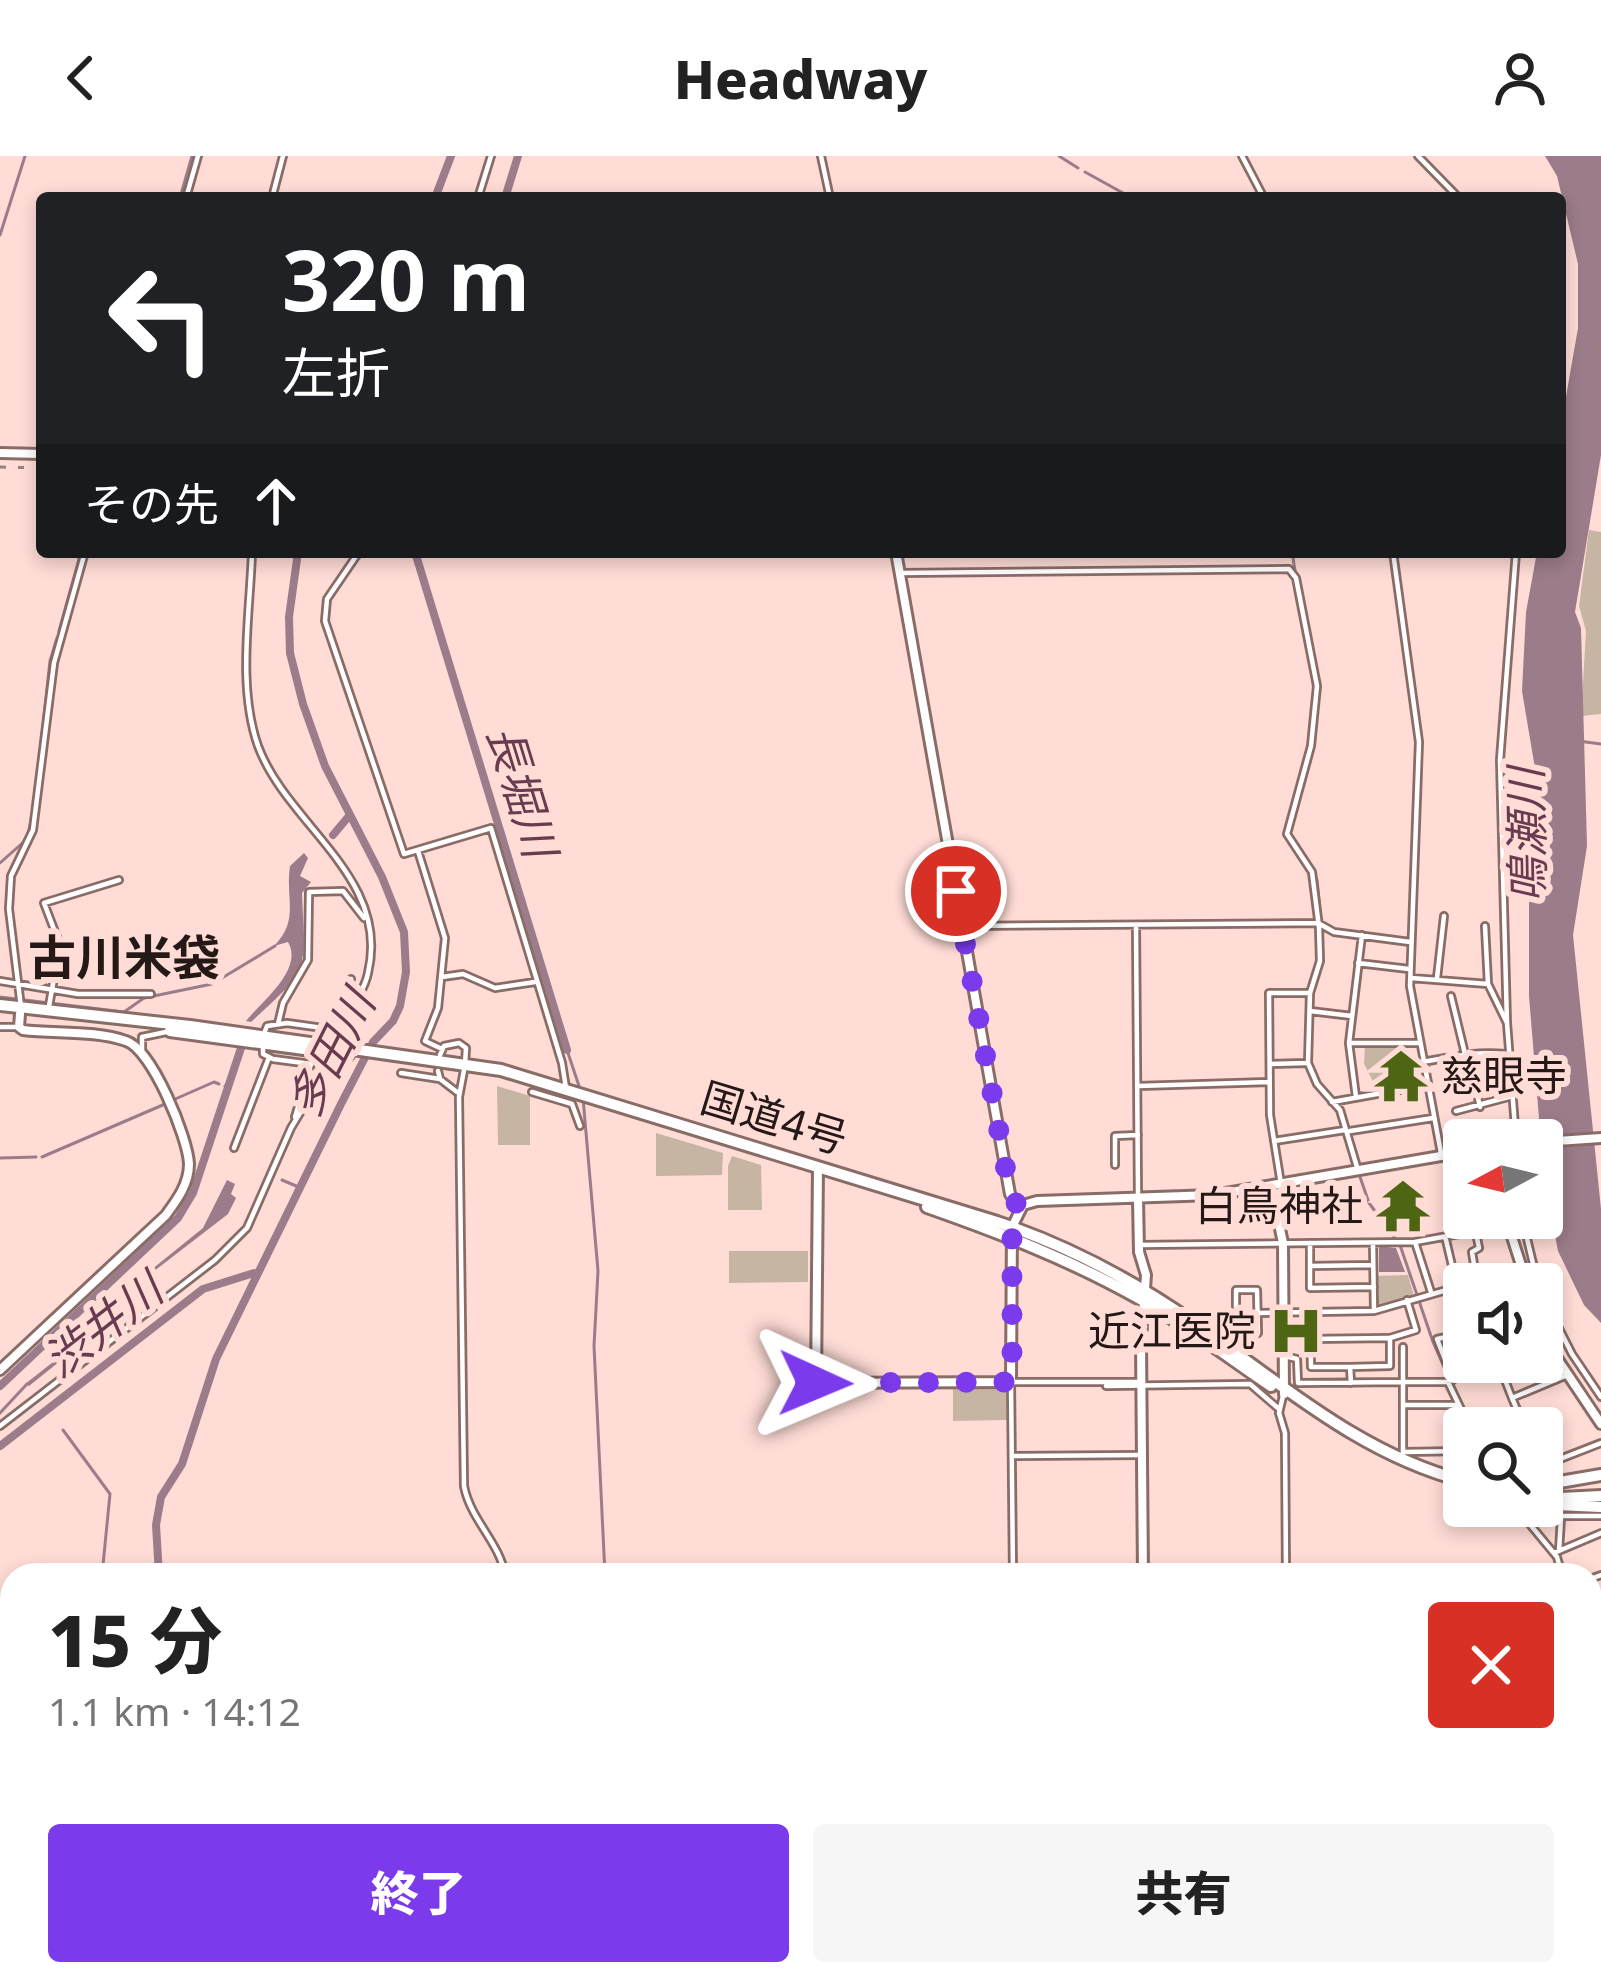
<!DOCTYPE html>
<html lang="ja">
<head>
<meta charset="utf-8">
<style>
  body { margin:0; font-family:"Noto Sans","Noto Sans JP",sans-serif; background:#f6f6f6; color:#222; height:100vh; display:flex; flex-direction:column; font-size:45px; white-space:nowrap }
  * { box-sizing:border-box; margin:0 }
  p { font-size:39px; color:#767676 }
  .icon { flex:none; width:66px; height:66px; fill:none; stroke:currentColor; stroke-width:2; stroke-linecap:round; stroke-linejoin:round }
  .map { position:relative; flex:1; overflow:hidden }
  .drawer { position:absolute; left:0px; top:1407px; width:1602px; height:423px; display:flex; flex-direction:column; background:#fff; border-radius:36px 36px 0 0; box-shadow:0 6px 18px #0003 }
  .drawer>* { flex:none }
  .hud { position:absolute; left:36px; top:36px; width:1530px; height:366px; border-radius:12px; box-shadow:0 6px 18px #0003; background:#202124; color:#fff; overflow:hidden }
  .needle { width:78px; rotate:263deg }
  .controls { position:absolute; left:1443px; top:963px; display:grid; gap:24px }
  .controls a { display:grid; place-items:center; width:120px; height:120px; border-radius:12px; background:#fff; box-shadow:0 6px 18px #0003; font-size:60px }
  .pin { position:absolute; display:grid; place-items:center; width:102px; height:102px; color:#fff; margin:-51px; border:6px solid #fff; border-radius:50%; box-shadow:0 3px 12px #0007 }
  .me { position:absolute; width:132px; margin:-66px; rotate:91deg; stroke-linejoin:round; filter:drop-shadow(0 0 9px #0008) }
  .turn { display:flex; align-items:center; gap:42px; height:252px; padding:0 48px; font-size:54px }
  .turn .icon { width:156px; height:156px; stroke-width:2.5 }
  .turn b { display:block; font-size:84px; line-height:102px }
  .then { display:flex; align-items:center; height:114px; padding:0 48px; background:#0003; gap:24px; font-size:45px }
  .round { display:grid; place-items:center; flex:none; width:126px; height:126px; border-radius:12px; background:#f6f6f6 }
  .summary { display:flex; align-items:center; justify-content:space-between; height:204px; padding:0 48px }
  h1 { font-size:72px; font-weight:800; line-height:90px }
  .cta { display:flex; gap:24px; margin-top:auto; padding:24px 48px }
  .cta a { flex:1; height:138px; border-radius:12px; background:#7c3aed; color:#fff; font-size:48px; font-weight:800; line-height:138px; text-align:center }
  .cta a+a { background:#f6f6f6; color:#222 }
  header { display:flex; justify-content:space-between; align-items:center; height:156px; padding:0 48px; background:#fff; font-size:54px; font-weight:800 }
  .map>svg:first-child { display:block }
</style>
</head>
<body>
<header><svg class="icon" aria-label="back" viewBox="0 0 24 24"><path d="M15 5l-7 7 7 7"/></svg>Headway<svg class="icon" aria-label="person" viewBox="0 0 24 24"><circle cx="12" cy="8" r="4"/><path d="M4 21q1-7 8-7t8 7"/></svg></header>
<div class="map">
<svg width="1601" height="1828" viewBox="0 0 1601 1828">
  <rect width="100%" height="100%" fill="#ffdcd6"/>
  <path fill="#c7b5a3" d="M1589,374L1601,376V558L1581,560L1586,475L1579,450Z
    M1365,889L1404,891L1406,903L1391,906L1393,928L1376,931L1364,908Z
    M497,930L530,940V989H498Z
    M656,977L723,997L722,1019L656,1020Z
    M732,1000L761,1009L762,1054H728V1010Z
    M729,1095H808V1126L729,1127Z
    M1408,1119L1414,1140L1376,1152L1375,1120Z
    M1008,1232L1007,1264L953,1265V1233Z"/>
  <path fill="#9c7c8a" d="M1545,0H1601V299L1575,456L1581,472L1587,690L1573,779L1601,1053V1167L1584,1149L1558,1095L1544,1023L1529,840V747L1543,660L1522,535L1526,456L1537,396H1560V275L1578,172V108L1557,20Z
    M304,697L308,702L300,720L311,726L302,737C305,817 311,811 251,866L246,865C262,845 304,813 288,786L274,790C300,764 285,742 290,710Z
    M227,1024L235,1028L231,1038L236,1042L228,1058L127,1136L105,1169L29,1230L25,1228L103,1167L125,1135L203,1072Z
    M1379,1090L1396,1092L1405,1116H1379Z"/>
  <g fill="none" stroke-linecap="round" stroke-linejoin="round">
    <path stroke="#9c7c8a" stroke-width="3" d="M1059,0L1078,12
      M1085,16L1132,42
      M180,42L192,0
      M0,79L25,0
      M1293,396C1292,414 1301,430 1303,449
      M59,475L81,396
      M1311,488L1319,532
      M1578,585L1601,588
      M1313,591L1315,571
      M36,634L50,505L57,482
      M1289,678L1311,600
      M1304,700L1317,724L1321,765
      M0,707L27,683L34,650
      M1319,818L1322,776
      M0,841L124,856L144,842L212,828L275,790
      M567,894L580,933
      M225,930L230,932
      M583,942L598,1115L594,1190L605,1419
      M173,944L214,926L219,928
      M42,1001L165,948
      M0,1002L36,1001
      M1359,1018L1369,1047L1400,1089L1433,1186L1461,1249
      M282,1024L301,1032
      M0,1257L27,1228
      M63,1274L110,1338L102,1419
      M1550,1389L1560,1402L1564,1417
      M1590,1618L1601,1615
      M0,1672L12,1650
      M520,1828V1818"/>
    <path stroke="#9c7c8a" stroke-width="8" d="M435,42L451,0
      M505,42L518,0
      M415,396L567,894
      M333,679L349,660
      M0,1230L178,1062L193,1037L241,892
      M0,1290L203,1133L254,1117
      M159,1419L156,1369L161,1341L182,1308L216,1203L341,948L373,886L393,865L400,850L406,816L404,776L382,721L325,610L303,548L290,497L289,461L298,396
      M23,1818V1828"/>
    <path stroke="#d3b5b0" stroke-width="4.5" stroke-dasharray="4.5 2" stroke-linecap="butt" d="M1535,1354V1350"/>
    <defs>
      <path id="street" d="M821,0L830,42
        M1242,0L1264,42
        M1418,0L1459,42
        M186,42L198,0
        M272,42L283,0
        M478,42L491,0
        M252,396C250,458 237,530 258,590C287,669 391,721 368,817C364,837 347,857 337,874L287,867L267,870L263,880
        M359,396L327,443L325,465L404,698L491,672L562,907L566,932
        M1393,396L1419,586L1410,830L1441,997
        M900,417L1289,413L1296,422L1317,530L1311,590L1287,678L1312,716L1319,771L1320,805L1310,837L1308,907L1317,928L1340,954L1357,1011
        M418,695L445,782L438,852L425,885L442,893
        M1136,769L1138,1039
        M963,770L1318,767L1334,776L1410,786
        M1485,770L1488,828
        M1358,807L1409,813
        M442,821L463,818L495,832L535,826
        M1411,822L1488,828L1507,867L1516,984
        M1437,822L1444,760
        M0,825L78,838H151
        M1451,840L1465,898
        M49,850L60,789L44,747L119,724
        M21,851L9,753L11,720L33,674L54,507L85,396
        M1310,855L1352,860
        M1507,867L1500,604L1516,396
        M278,868L283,847L308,804L309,736L343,735L364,762
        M335,870L351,823
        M0,871H19
        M1349,887H1420
        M263,888V898L273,903L311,908L295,961
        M142,895V881L166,876
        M440,899L444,890L459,887L466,892L465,908
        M1423,906C1450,901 1477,895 1505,898L1509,923
        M1270,908L1306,907
        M464,914L459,941L464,1330C470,1363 500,1387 505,1419
        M438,915L440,923L457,936
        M401,917L440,923
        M1475,929L1480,951
        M1138,930L1269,926
        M532,936L572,948L580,970
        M1356,941L1349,887L1362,779
        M1332,946L1427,929
        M1456,955L1512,940
        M1350,975L1433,962
        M1274,985L1345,974
        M234,992L268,904
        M1115,1009V980L1138,979
        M1281,1028L1270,959L1269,837H1310
        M1522,1062L1538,1128
        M1476,1077L1479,1092L1472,1096L1477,1127
        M1446,1084L1457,1131
        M1415,1086L1431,1136
        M1310,1087V1132L1374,1131
        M1139,1089L1415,1086L1508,1069
        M1373,1089L1374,1155
        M1310,1110L1373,1109
        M1542,1139L1572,1198L1601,1241
        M1310,1156L1311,1211H1350
        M1258,1157L1374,1155L1464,1129
        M1188,1163L1191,1158L1236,1157V1178L1258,1177L1257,1134H1236V1157
        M1310,1183L1389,1182
        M1285,1200L1297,1203L1298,1227L1403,1226V1191
        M1498,1206L1512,1242
        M1455,1222L1488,1206
        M1453,1224L1437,1183L1464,1177
        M1351,1227L1350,1211L1390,1210V1182L1416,1174L1407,1144
        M1106,1230L1250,1228L1279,1253
        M1283,1240L1279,1257L1285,1277L1286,1419
        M1403,1249V1297
        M1459,1249H1403V1226H1448L1470,1272
        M0,1270L215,1104L247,1072L291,972L333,902
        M1525,1272L1512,1242L1565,1220
        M1404,1296L1464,1295
        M1015,1300L1141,1299
        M1542,1310L1601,1287
        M1559,1395L1561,1362
        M1554,1397L1601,1377
        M1013,1419L1011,1226H1141
        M1562,1419L1557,1401L1523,1360H1601
        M1590,1423L1601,1419
        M1590,1665L1601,1663
        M1590,1784H1601
        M627,1818L628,1828
        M838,1818V1828
        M1131,1818V1828
        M1528,1818L1529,1828
        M615,1828V1818
        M1117,1828L1118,1818"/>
      <path id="secondary" d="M0,297L42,298
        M896,396L1010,1038L1019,1052
        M1542,986L1601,982
        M818,1011L816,1227L1011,1226L1012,1071L1023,1049L1037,1045L1214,1039L1464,996
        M1271,1030L1283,1087L1284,1238
        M1138,1043L1139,1096L1146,1119L1141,1187L1143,1419
        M1506,1062L1527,1128
        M1542,1180L1601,1268
        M0,1214L166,1059C177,1044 189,1028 189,1008C188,982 152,893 126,885C95,874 55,878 23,874L19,871L20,858
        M621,1818V1828
        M1124,1818V1828"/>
      <path id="highway" d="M0,849L190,870L501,914L997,1066C1066,1089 1134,1125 1194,1167C1279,1226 1361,1299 1464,1325
        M170,875L348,899
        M927,1051C1001,1077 1071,1104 1140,1143C1185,1168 1228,1201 1271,1230
        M1542,1329L1601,1319
        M1542,1343L1601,1340
        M1556,1349L1601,1351"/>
    </defs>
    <use href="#street" stroke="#8a6c67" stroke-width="10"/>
    <use href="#secondary" stroke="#8a6c67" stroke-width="14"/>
    <use href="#highway" stroke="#8a6c67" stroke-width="16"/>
    <use href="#street" stroke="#fff" stroke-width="4.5"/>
    <use href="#secondary" stroke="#fff" stroke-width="8"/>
    <use href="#highway" stroke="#fff" stroke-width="10"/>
    <path stroke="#99817d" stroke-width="3" stroke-dasharray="6 12" stroke-linecap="butt" d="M1560,196L1601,192
      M0,311L42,312"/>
  </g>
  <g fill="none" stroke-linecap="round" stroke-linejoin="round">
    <path stroke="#7c3aed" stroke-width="21" stroke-dasharray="0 37.8" d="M815,1227L1012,1226V1071L1019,1052L1010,1037L956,735"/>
  </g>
  <defs>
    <symbol id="temple-bare" viewBox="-9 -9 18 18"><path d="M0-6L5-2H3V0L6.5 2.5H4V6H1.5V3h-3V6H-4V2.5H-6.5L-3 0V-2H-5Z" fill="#4e6513" stroke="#ffdcd6" stroke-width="2.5" paint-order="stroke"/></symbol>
    <symbol id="hospital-bare" viewBox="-9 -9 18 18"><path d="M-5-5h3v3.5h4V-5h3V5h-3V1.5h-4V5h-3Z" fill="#4e6513" stroke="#ffdcd6" stroke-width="2.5" paint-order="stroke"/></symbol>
  </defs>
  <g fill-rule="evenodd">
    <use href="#temple-bare" x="1363" y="882" width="76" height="76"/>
    <use href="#temple-bare" x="1365" y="1012" width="76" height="76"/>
    <use href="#hospital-bare" x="1258" y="1137" width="76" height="76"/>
  </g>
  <g text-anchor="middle" stroke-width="12" stroke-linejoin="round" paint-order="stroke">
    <g font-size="42" fill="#251917" stroke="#ffdcd6" text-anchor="end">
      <text x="1441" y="935" text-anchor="start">慈眼寺</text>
      <text x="1363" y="1065">白鳥神社</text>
      <text x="1256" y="1190">近江医院</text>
    </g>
    <g font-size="42" fill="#251917" stroke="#ffdcd6">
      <text transform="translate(774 962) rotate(17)" y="15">国道4号</text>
    </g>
    <g font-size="45" font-style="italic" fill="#693a50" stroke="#ffdcd6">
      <text transform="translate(522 635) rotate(73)" y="16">長堀川</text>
      <text transform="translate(1527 679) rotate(-91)" y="16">鳴瀬川</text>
      <text transform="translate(331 898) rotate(-63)" y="16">多田川</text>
      <text transform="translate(103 1169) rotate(-38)" y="16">渋井川</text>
    </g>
    <g font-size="48" font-weight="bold" fill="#251917" stroke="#ffdcd6">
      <text x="124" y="819">古川米袋</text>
    </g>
  </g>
</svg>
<div class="controls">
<a><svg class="needle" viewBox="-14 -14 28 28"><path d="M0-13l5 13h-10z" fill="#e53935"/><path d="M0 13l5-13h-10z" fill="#767676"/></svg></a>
<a><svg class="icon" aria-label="sound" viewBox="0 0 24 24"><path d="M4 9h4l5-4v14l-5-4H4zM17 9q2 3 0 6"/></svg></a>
<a><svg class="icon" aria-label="search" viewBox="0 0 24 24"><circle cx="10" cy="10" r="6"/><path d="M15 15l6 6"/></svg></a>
</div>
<div class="pin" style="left:956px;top:735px;background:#d93025"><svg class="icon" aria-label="arrive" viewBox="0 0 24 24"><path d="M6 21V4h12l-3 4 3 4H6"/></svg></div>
<svg class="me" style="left:815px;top:1227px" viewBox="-20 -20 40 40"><path d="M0-17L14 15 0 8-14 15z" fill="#7c3aed" stroke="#fff" stroke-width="4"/></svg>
<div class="hud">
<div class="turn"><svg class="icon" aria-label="left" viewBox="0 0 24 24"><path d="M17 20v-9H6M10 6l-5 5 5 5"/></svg><div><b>320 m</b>左折</div></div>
<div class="then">その先<svg class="icon" aria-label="ahead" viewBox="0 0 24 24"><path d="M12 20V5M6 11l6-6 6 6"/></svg></div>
</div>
<section class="drawer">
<div class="summary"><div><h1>15 分</h1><p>1.1 km · 14:12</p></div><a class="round" style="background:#d93025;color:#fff"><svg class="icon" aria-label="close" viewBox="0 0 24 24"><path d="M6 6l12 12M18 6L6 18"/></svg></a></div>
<div class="cta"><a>終了</a><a>共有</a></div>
</section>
</div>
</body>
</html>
